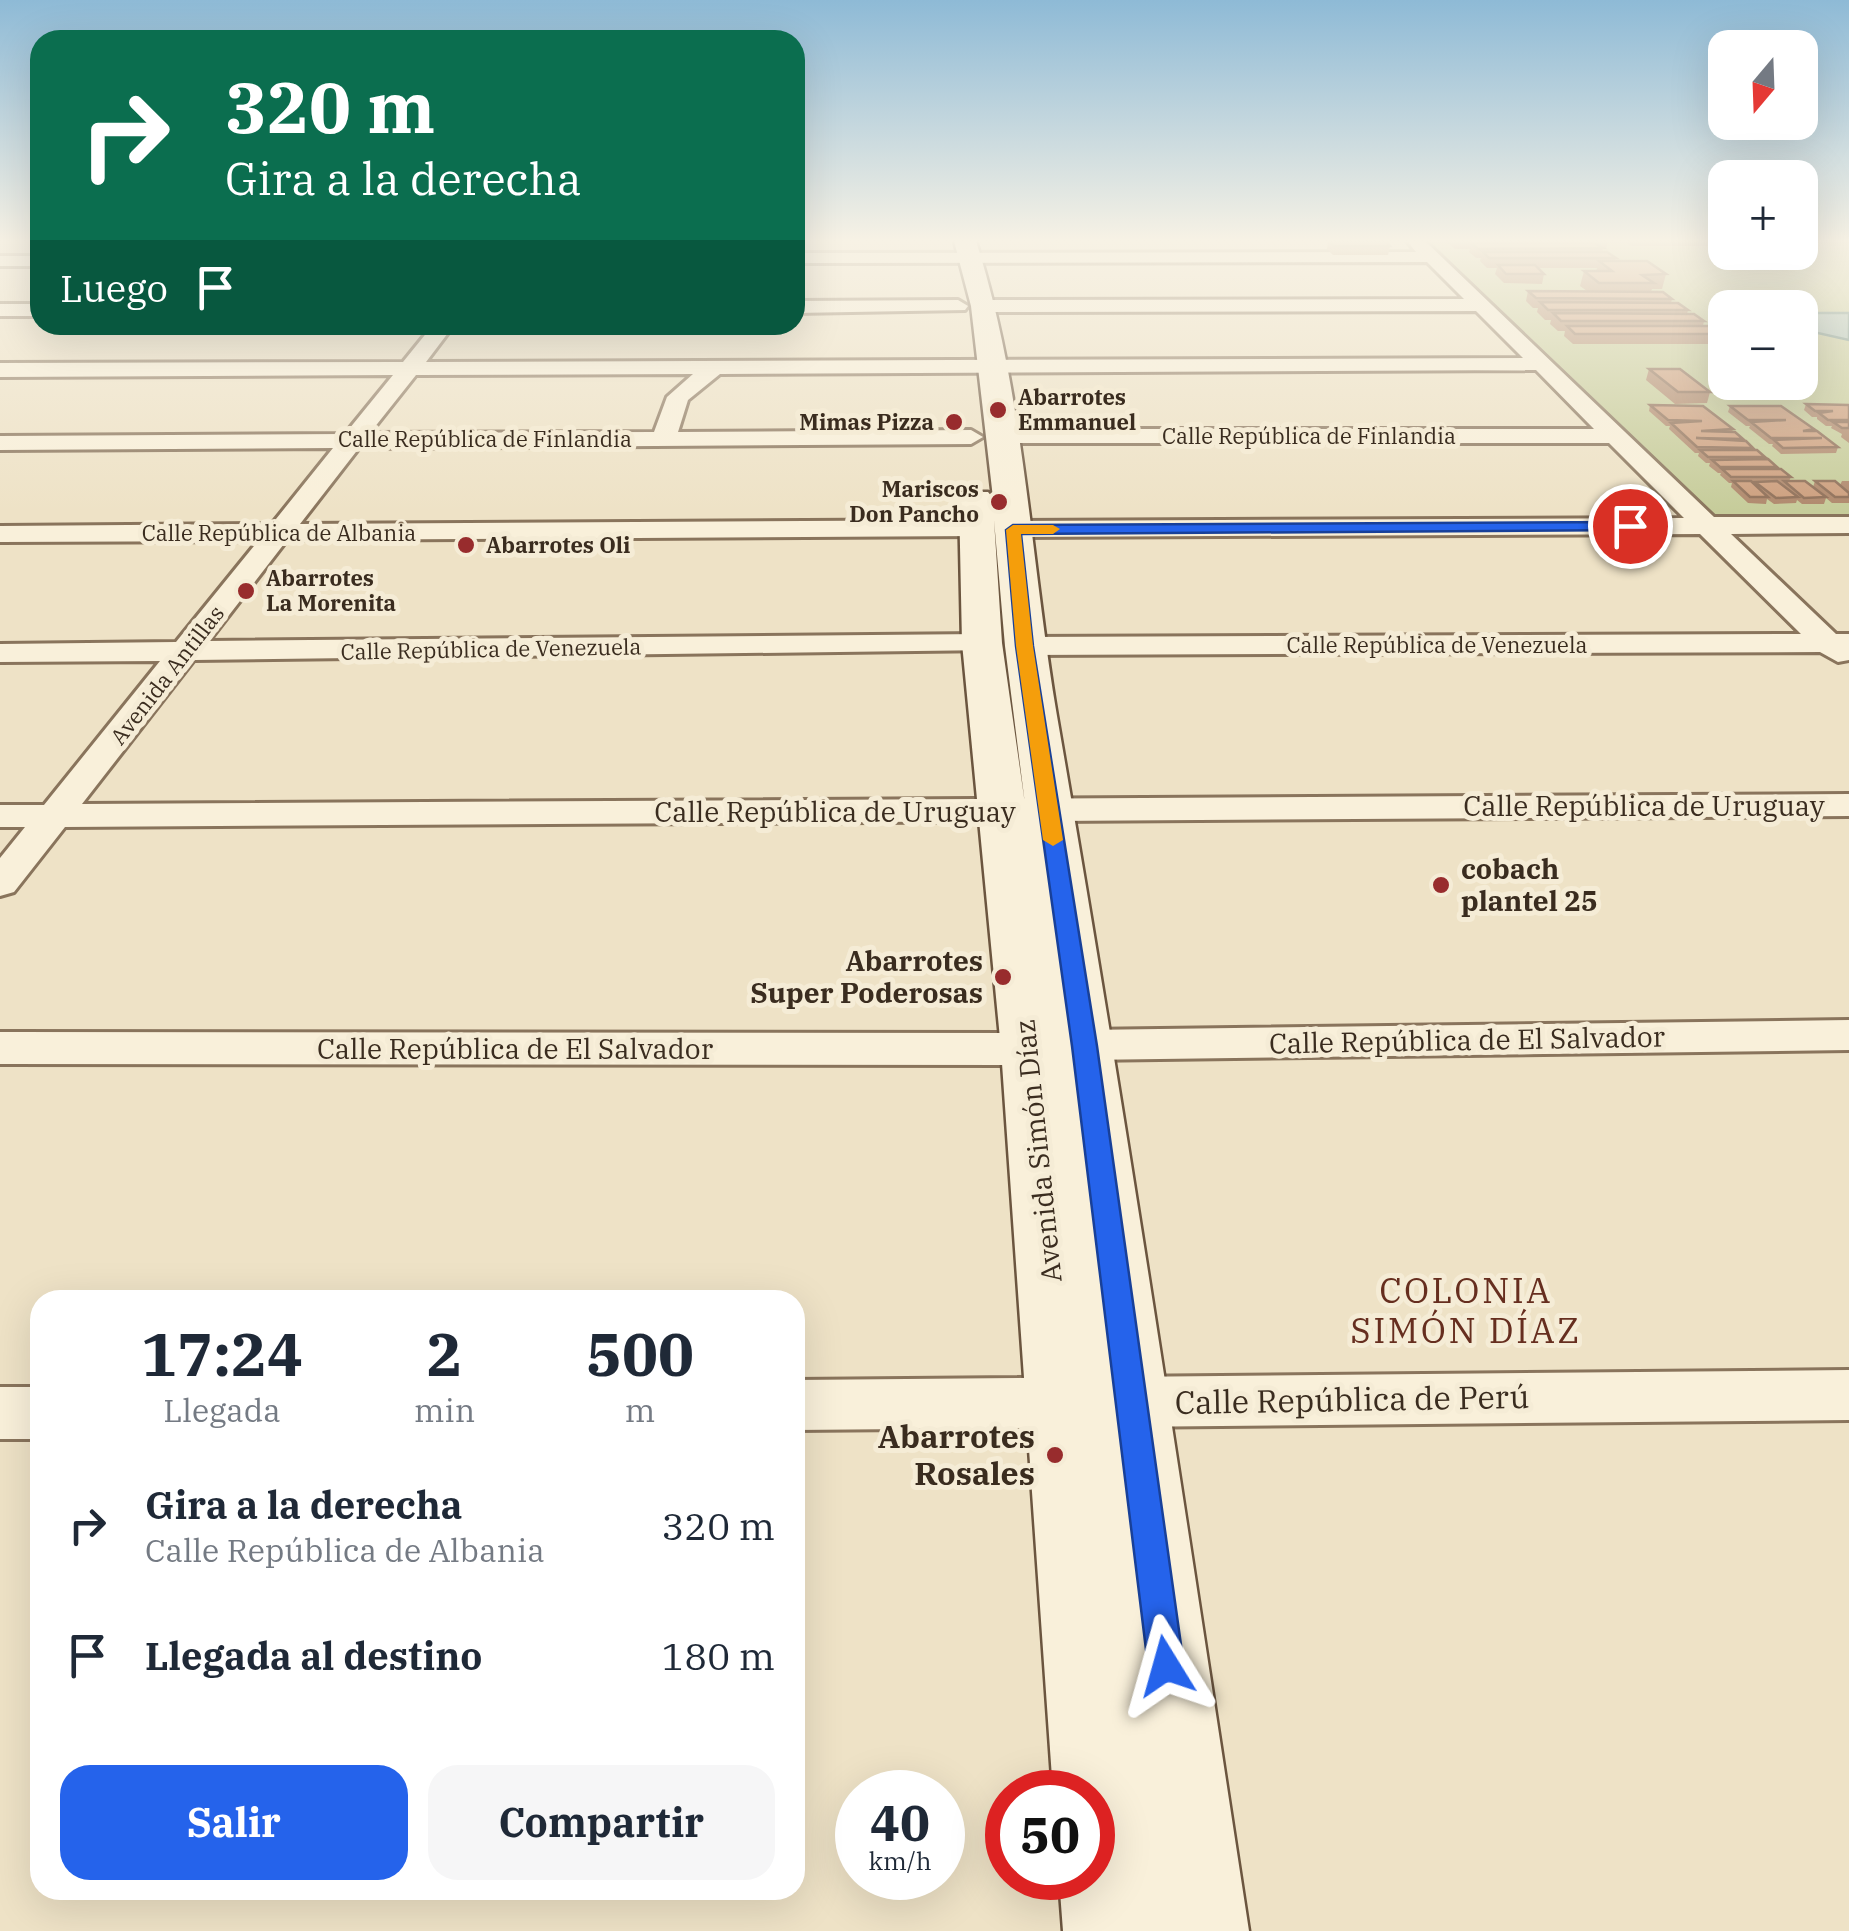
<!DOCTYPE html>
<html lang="es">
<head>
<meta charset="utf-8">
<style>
  body { margin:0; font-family:"IBM Plex Serif",serif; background:#f6f6f7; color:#1f2937; height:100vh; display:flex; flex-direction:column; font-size:38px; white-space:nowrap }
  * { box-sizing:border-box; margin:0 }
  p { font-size:32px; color:#747a83 }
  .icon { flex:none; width:55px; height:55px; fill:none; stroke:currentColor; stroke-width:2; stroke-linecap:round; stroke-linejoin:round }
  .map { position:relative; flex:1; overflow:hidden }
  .side { position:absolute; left:30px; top:1290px; width:775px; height:610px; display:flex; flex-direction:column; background:#fff; border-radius:30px; box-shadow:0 10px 40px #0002 }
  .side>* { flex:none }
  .top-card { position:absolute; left:30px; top:30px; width:775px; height:305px; border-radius:30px; box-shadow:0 10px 40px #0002; background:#0b6e4f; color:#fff; overflow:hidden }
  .needle { width:65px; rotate:199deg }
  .controls { position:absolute; left:1708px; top:30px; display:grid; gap:20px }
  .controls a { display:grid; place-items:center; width:110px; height:110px; border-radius:20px; background:#fff; box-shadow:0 10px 40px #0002; font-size:50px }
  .speed { position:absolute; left:835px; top:1770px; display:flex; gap:20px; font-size:50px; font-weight:700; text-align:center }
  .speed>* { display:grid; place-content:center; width:130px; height:130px; border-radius:50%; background:#fff; box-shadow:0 10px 40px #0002; line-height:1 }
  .speed small { font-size:25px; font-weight:400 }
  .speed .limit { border:15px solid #d22; background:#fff; color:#111 }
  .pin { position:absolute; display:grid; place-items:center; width:85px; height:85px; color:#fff; margin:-42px; border:5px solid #fff; border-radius:50%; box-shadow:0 2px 10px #0007 }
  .me { position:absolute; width:110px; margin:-55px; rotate:352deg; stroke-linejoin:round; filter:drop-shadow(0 0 8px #0008) }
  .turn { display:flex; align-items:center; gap:35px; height:210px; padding:0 30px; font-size:45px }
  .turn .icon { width:130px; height:130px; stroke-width:2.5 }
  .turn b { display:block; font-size:70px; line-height:85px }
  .then { display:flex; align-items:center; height:95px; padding:0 30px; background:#0003; gap:20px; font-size:38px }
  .eta { display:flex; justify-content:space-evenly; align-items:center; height:170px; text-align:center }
  .eta b { font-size:60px; font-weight:800; line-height:70px }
  .button { display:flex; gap:20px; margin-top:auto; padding:20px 30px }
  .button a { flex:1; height:115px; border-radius:30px; background:#2563eb; color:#fff; font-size:40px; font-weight:800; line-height:115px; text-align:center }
  .button a+a { background:#f6f6f7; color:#1f2937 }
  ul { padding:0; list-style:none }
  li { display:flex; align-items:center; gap:30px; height:130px; padding:0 30px }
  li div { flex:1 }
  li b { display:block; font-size:38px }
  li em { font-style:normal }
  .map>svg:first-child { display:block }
</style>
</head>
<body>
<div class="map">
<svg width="1849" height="1931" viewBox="0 0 1849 1931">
  <rect width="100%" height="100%" fill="#eee2c6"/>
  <path fill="#c6cc9a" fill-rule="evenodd" d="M1421,241H1725V252H1800V241H1849V519L1712,521ZM1725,308H1800V382H1725Z"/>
  <path fill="#a8c2ba" stroke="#6e9088" stroke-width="2.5" d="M1800,313H1849V340L1800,329Z"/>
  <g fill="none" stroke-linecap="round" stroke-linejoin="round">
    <defs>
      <path id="street" d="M1407,241H1425L1714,517H1849V533L1731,534L1836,634H1849V660L1838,662L1820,652L1025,655L1014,653L1009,646L1014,639L1025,637L1801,634L1700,534L1013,537L999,529L1013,521L1684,518L1609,443H1003L991,436L1003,429H1594L1536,370L720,374L688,400L678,432L971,430L983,437L971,444L359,448L300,524L978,520L992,528L978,536L287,540L209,641L982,634L993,636L998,643L993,650L194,660L82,804L1849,794V816L65,827L14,892L0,896V858L25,827H0V805H44L160,661L0,662V644L176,642L258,541L0,542V526L272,524L333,448L0,450V436L345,434L393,375L0,377V363L403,362L433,325H454L426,362L1523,358L1476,311L984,312L974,306L984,300L1464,299L1427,262L795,263V253L1416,252ZM693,374L667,397L654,432L370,433L416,375Z
        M0,256H40V266H0Z
        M958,300L968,306L965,310L795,313V301Z
        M0,304H40V316H0Z
        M1849,1020V1050L1085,1060L1069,1056L1062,1045L1069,1034L1085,1030Z
        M0,1032L1030,1033L1046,1038L1053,1049L1046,1060L1030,1065L0,1064Z
        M1849,1370V1420L795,1430V1380Z
        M0,1387H40V1439H0Z"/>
      <path id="secondary" d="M954,241H976C1025,395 1030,558 1057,716C1127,1120 1187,1525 1249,1931H1063L1059,1878H1092V1792H1053L1001,1049L962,643L959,499L964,492H988L993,498L971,306ZM994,520L1005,646L1025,804L1002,643Z"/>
    </defs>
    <use href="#street" stroke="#89745c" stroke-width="6"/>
    <use href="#secondary" stroke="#6b553f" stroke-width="5"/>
    <use href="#street" fill="#f9f0da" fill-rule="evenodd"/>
    <use href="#secondary" fill="#f9f0da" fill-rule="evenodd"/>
  </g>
  <path fill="#af886c" d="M1328,241H1386L1390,246L1388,255H1333L1327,249Z
    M1446,241H1608L1606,249H1603L1602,252L1616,258L1615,261L1666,274L1662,289H1652L1651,292L1672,299L1671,303L1688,310L1687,314L1704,321L1703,326L1721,334L1718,344H1573L1564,336L1565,331H1558L1550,324L1551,320H1545L1537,312L1538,308H1533L1526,301L1528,291H1587L1580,286L1584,271H1596L1597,268H1538L1544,274L1542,284L1504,283L1495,274L1497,268H1487L1480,261L1481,258H1476L1469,252L1470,249H1455Z
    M1625,241H1725V246H1631Z
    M1649,369L1710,392L1707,403L1675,404L1646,380Z
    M1806,404L1849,405V443L1841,437L1842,434L1831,428L1832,426H1826L1817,419V417H1812L1804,410Z
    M1650,405L1733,429L1732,432L1743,439V441L1753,448V450L1777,467L1776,469L1791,477L1789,481L1813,487L1815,481L1840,485L1842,481H1849V503H1832L1826,498L1824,504H1802L1797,500L1796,503L1774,504L1767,499L1766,504L1748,503L1731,487L1732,483H1729L1720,475L1721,473H1718L1709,466L1710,463H1706L1698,456L1699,453H1695L1669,429L1670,426H1666L1649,411Z
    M1730,406L1814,429L1813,431L1838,447L1836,453L1781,454L1772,446L1773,444H1769L1749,428L1750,426H1746L1728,412Z"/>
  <path fill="#cc9e7d" stroke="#8f6f58" stroke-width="2.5" d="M1330,241H1386L1390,246H1334Z
    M1471,243H1594L1603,248L1478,249Z
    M1483,252H1607L1616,258H1489Z
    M1599,261H1647L1666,274L1642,275L1654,283H1599L1584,271H1612Z
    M1498,265H1535L1544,274H1506Z
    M1528,291L1663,292L1672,299L1536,298Z
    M1540,302L1678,303L1688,310H1548Z
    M1553,313L1694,314L1704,321H1561Z
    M1567,326H1710L1721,334H1575Z
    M1649,369H1680L1710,392H1678Z
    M1806,404L1849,405V420H1828L1819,413L1833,411H1815Z
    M1650,405L1703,406L1733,429L1701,431L1735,432L1743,439L1696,438L1746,441L1753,448L1697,447L1671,423L1702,421L1668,420Z
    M1730,406H1781L1814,429L1803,431H1817L1838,447L1783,448L1774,440L1822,438H1771L1751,422L1786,420H1748Z
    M1833,422H1849V428H1842Z
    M1700,450H1757L1765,457H1708Z
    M1768,459L1777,467H1720L1712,460Z
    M1722,469H1781L1791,477H1731Z
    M1733,481H1751L1768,497H1750Z
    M1777,481L1798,497L1776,498L1755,482Z
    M1784,481H1805L1826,497L1804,498Z
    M1815,481H1835L1849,493V497H1835Z"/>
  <linearGradient id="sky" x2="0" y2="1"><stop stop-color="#8ebad6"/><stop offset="0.47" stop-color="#f7f2e5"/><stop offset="1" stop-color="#f7f2e5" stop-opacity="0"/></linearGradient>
  <rect width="1849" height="512" fill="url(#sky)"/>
  <path fill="#2563eb" stroke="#184099" stroke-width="2.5" d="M1630,522L1636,523V530L1021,534L1033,646L1097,1046L1184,1666L1178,1679L1166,1684L1153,1679L1148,1666L1072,1046L1016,646L1006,530L1013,525Z"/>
  <path fill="#f59e0b" d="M1013,525H1053L1060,529L1053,534H1021L1033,646L1063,840L1053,846L1043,840L1016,646L1006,530Z"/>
  <g fill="#982c2d" stroke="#f5ecd6" stroke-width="4">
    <circle cx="998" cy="410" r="10"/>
    <circle cx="954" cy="422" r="10"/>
    <circle cx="999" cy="502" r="10"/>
    <circle cx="466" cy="545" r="10"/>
    <circle cx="246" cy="591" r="10"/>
    <circle cx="1441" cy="885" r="10"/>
    <circle cx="1003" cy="977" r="10"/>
    <circle cx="1055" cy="1455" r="10"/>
  </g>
  <g text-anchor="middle" stroke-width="10" stroke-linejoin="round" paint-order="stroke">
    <g font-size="22" font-weight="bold" fill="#3a2c1f" stroke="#f5ecd6" text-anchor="start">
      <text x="1018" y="405">Abarrotes<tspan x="1018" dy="25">Emmanuel</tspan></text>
      <text x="934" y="430" text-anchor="end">Mimas Pizza</text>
      <text x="979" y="497" text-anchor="end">Mariscos<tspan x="979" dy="25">Don Pancho</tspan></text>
      <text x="486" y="553">Abarrotes Oli</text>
      <text x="266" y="586">Abarrotes<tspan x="266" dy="25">La Morenita</tspan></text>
    </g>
    <g font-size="22" fill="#3a2c1f" stroke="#f5ecd6">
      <text x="1309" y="444">Calle República de Finlandia</text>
      <text x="485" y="447">Calle República de Finlandia</text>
      <text x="279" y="541">Calle República de Albania</text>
      <text x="1437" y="653">Calle República de Venezuela</text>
      <text transform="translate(491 649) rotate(-1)" y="8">Calle República de Venezuela</text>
      <text transform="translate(167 675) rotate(-52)" y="8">Avenida Antillas</text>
    </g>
    <g font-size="28" fill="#3a2c1f" stroke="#f5ecd6">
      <text x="1644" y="816">Calle República de Uruguay</text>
      <text x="835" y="822">Calle República de Uruguay</text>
      <text transform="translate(1467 1040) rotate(-1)" y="10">Calle República de El Salvador</text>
      <text x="515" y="1059">Calle República de El Salvador</text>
      <text transform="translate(1038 1151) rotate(-96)" y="10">Avenida Simón Díaz</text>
    </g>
    <g font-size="28" font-weight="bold" fill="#3a2c1f" stroke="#f5ecd6" text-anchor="start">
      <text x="1461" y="879">cobach<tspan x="1461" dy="32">plantel 25</tspan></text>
      <text x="983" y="971" text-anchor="end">Abarrotes<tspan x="983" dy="32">Super Poderosas</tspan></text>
    </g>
    <g font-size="32" fill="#3a2c1f" stroke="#f5ecd6">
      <text transform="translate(1352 1400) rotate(-1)" y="11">Calle República de Perú</text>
    </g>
    <g font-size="32" font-weight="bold" fill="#3a2c1f" stroke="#f5ecd6" text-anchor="end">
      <text x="1035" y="1448">Abarrotes<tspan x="1035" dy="37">Rosales</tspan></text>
    </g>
    <g font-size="35" letter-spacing="2.5" fill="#662e1f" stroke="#f5ecd6">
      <text x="1466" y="1303">COLONIA<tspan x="1466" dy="40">SIMÓN DÍAZ</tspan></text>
    </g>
  </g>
</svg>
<div class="controls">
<a><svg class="needle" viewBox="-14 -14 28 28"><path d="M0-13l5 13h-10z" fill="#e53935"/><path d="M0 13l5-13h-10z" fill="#747a83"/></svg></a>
<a>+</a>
<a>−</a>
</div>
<div class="speed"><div>40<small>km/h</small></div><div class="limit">50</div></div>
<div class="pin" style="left:1630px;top:526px;background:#d93025"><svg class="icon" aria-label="arrive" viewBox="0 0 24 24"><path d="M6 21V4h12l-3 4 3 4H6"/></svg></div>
<svg class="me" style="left:1166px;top:1666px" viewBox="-20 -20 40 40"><path d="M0-17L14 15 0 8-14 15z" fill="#2563eb" stroke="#fff" stroke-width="4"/></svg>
<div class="top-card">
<div class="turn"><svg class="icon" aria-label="right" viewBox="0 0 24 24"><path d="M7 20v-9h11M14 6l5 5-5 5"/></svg><div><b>320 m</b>Gira a la derecha</div></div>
<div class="then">Luego<svg class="icon" aria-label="arrive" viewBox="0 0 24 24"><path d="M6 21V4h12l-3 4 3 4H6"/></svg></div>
</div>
<section class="side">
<div class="eta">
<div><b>17:24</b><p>Llegada</p></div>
<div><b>2</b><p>min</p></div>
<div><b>500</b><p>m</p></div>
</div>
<ul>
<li><svg class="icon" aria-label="right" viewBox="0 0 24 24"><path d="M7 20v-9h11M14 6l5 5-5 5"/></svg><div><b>Gira a la derecha</b><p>Calle República de Albania</p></div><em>320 m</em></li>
<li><svg class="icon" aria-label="arrive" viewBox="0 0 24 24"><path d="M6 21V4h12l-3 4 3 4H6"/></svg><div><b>Llegada al destino</b></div><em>180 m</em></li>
</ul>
<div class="button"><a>Salir</a><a>Compartir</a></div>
</section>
</div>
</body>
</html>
